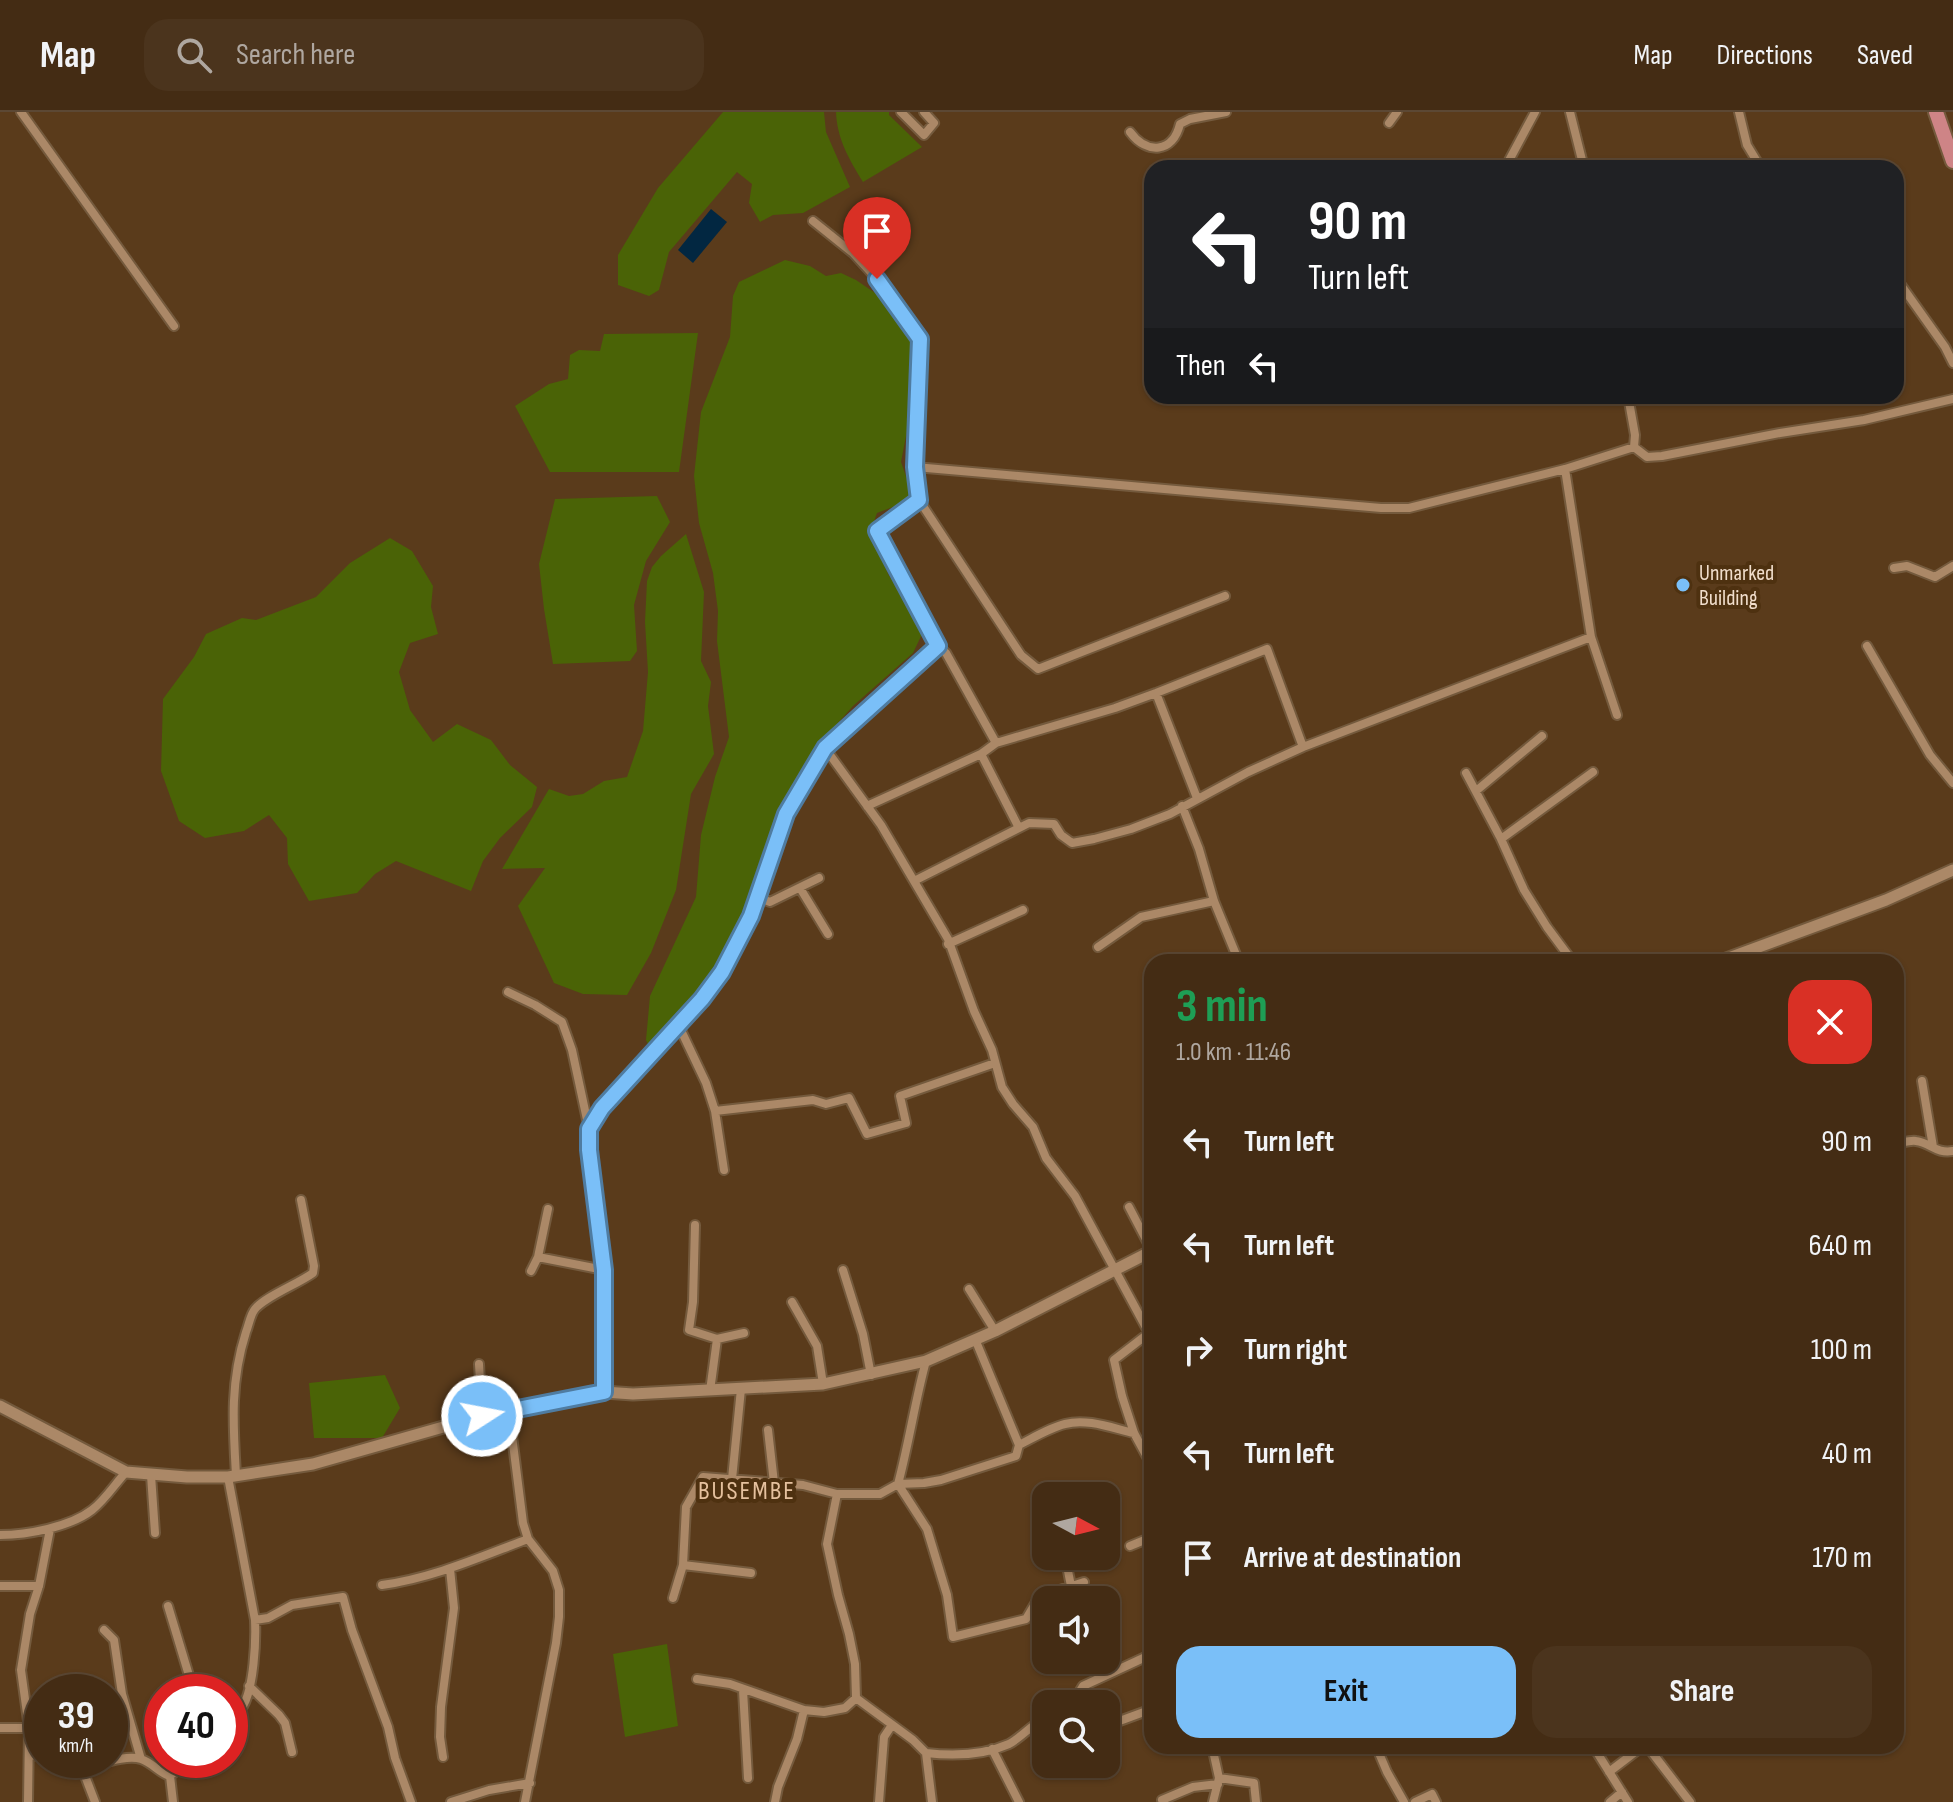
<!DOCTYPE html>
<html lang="en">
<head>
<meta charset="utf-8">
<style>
  body { margin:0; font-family:"Sofia Sans Condensed",sans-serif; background:#4b341d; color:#f1f3f6; height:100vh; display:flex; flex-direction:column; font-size:30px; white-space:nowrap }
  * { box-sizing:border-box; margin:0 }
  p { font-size:26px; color:#afa7a0 }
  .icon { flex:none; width:44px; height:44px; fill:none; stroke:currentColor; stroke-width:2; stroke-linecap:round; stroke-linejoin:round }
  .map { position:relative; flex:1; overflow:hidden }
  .panel { position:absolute; left:1144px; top:842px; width:760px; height:800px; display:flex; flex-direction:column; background:#442c14; border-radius:24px; box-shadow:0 2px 6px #0004,0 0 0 2px #5c4834 }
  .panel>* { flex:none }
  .banner { position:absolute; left:1144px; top:48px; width:760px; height:244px; border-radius:24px; box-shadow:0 2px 6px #0004,0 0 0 2px #5c4834; background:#202124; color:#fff; overflow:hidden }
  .needle { width:52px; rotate:97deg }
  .buttons { position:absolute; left:1032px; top:1370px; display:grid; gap:16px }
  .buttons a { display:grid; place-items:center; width:88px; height:88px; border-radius:16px; background:#442c14; box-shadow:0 2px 6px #0004,0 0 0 2px #5c4834; font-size:40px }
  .speed { position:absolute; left:24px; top:1562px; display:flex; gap:16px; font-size:40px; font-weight:700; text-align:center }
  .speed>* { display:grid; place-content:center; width:104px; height:104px; border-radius:50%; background:#442c14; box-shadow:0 2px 6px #0004,0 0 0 2px #5c4834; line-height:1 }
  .speed small { font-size:20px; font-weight:400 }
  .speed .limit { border:12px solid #d22; background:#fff; color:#111 }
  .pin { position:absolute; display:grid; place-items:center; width:68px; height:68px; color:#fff; margin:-82px -34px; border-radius:50% 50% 50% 0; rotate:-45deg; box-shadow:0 0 8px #0007 }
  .pin .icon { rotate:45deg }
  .me { position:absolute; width:88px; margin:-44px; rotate:79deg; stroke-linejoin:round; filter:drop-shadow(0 0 6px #0008) }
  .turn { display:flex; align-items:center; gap:28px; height:168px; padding:0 32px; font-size:36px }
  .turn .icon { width:104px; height:104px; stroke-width:2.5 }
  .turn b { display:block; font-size:56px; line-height:68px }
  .then { display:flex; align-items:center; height:76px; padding:0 32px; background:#0003; gap:16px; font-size:30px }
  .round { display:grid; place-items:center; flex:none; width:84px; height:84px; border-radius:24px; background:#4b341d }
  .overview { display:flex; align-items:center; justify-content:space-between; height:136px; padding:0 32px }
  h1 { font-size:48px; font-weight:700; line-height:60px; color:#1e9e55 }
  .button { display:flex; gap:16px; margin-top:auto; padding:16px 32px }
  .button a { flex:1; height:92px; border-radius:24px; background:#7abff8; color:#111; font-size:32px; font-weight:700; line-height:92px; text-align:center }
  .button a+a { background:#4b341d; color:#f1f3f6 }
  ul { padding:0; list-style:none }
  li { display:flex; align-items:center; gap:24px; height:104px; padding:0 32px }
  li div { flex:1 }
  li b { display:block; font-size:30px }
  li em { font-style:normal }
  header { display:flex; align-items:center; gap:48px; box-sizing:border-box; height:112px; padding:0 40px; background:#442c14; border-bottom:2px solid #5c4834 }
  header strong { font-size:38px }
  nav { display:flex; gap:44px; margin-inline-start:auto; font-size:28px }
  .search { width:560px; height:72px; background:#4b341d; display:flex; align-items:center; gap:20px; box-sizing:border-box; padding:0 28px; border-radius:24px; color:#afa7a0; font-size:30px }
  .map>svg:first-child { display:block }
</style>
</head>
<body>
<header>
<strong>Map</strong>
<div class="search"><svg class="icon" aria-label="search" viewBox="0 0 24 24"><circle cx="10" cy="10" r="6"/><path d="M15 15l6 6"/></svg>Search here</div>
<nav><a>Map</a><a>Directions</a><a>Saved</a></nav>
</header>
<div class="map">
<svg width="1953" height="1690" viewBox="0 0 1953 1690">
  <rect width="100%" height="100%" fill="#5a3b1b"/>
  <path fill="#4a6306" d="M723,0H824L826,20L850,75L803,101L773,103L760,110L749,91L752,72L737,60L669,140L659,178L649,184L618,173V143L658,76Z
    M836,0H889V3L922,35L863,70C849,47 837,27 836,0Z
    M785,148L810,154L826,164L841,161L856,168L884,187L902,208L914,234L908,314L901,350L914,387L877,401L872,415L888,462L924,518L913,541L853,594L820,631L783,704L768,757L719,865L654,946L646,928L650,884L696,785L701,723L715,665L729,625L717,529L718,499L713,461L699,411L694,364L701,300L730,225L733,184L739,170Z
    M698,221L679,360H550L515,294L549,272L568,267L570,243L579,238L600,239L604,222Z
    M657,384L670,410L646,449L634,493L637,539L630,549L553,552L544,497L539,452L555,387Z
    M686,422L704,480L701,549L711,570L708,594L714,642L691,682L676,778L651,841L627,883L583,882L554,871L518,794L545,756L502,757L549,677L569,684L583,682L604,669L627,665L643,619L648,560L645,510L647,469L652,455L661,444Z
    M390,426L412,439L433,474L431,495L438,522L410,531L399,560L410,598L433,630L457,612L491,628L510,653L537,675L532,695L500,726L483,749L471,779L396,749L375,762L357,781L309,789L288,752L287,726L269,703L244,719L205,726L179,709L161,659L163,587L194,545L206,522L242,506L256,508L316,485L350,451Z
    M385,1263L400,1296L382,1326H314L309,1271Z
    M667,1532L678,1614L625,1625L613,1542Z"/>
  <path fill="#022741" d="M711,97L727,110L693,151L678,138Z"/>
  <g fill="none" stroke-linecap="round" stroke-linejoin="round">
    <defs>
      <path id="minor" d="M21,0L174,214
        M901,0L924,23L934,11L924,0
        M1570,0L1584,56
        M1739,0L1747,33L1761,56
        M1389,11L1397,0
        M1130,20C1147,43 1173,41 1180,12L1190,7L1226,0
        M1505,56L1535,0
        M813,109L853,141L877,167L920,227L915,355L919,388L877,419L938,534L946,541L996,631
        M1896,166L1945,235L1953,251
        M1628,284L1635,323L1634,335L1647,345L1662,344L1780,321L1864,308L1953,287
        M915,355L1381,396H1409L1565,357L1634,335
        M1565,357L1591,525L1617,603
        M919,388L1021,543L1038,557L1225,484
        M1894,456L1907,454L1935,465L1953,454
        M1867,534L1930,643L1953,671
        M1156,581L1197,686
        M825,636L881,713L948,827L974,899L992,938L1002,975L1013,992L1033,1015L1046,1046L1075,1084L1149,1221L1114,1248L1122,1284L1134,1321L1152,1354
        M981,642L1019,716
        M1466,661L1501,727L1524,778L1547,815L1573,850
        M1476,679L1542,624
        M867,694L981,642L996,631L1115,596L1156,581L1267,537L1303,635
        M1182,694L1199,737L1214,789L1239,850
        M1501,727L1593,660
        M914,769L1029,711L1054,712L1061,723L1072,731L1094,727L1131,717L1170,702L1248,660L1303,635L1591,525
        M800,776L828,822
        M757,785L770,790L819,766
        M948,832L1023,798
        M1098,835L1141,805L1214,789
        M508,880L535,893L562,910L572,938L589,1017
        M678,912L706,971L715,999L724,1058
        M1922,969L1933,1035
        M715,999L813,988L826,992L849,986L867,1022L906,1011L900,984L995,951
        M1896,1032C1902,1031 1910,1028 1916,1029C1931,1031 1936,1042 1953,1039
        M1129,1095L1152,1139
        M695,1113L693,1190L689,1218L717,1227L744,1221
        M538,1145L604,1158
        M843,1158L863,1222L871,1263
        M531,1159L538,1145L548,1097
        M969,1177L995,1219
        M792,1190L817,1234L823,1272
        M926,1249C915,1289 909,1331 898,1372L927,1417L947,1483L953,1525L1026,1507L1039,1485L1084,1470
        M479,1252L482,1304
        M710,1279L717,1227
        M604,1280V1158L589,1038V1017L602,996L702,887L722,860L751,804L786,702L825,636L938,534
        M509,1300L523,1411L528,1427L553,1459L559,1478V1505L556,1531L525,1690
        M768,1318L774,1371
        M1019,1333C1033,1326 1049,1316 1065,1312C1087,1306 1112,1316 1134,1321
        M151,1363L155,1421
        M236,1363C233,1312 230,1270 246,1220C249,1213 250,1203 255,1197C266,1184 298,1172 313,1161L314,1154L301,1088
        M228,1365L255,1508C256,1529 254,1575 243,1594C240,1599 234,1604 230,1609
        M732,1367L741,1277
        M0,1423C27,1423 70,1415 92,1398C105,1388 115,1372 126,1360
        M1130,1434L1152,1425
        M1065,1444L1071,1474
        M683,1453L751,1461
        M382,1473C433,1466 480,1445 528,1427
        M0,1474H39
        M673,1486L683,1453L686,1395L703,1365L803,1373L837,1382H880L898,1372L924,1371L941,1368L1016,1344L1019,1333L975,1227
        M168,1494L194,1580
        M255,1508L268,1506L292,1493L343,1485L352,1518L388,1615L395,1646L411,1690
        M104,1518L114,1528L122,1582L141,1647
        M697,1567L730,1572L804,1598L824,1600L845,1596L856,1586L855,1552L849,1522L838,1483L827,1432L837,1382
        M249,1574L279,1603L285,1611L292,1640
        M743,1578L748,1666
        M856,1586L913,1628L926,1641L932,1690
        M1072,1592L1083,1574L1152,1542
        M1106,1614L1152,1597
        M0,1616H29
        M1212,1634L1219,1666L1213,1690
        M1376,1634L1387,1660L1404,1690
        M1593,1634L1628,1690
        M1647,1634L1690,1690
        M992,1637L1019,1690
        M926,1641C952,1644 984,1643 1009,1632C1022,1625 1032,1612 1046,1606
        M29,1643L42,1644
        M443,1645L440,1625L441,1595L454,1496L450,1457
        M68,1648L82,1656L95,1690
        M82,1656C98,1653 126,1642 141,1647C153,1651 159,1661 170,1664
        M1609,1660L1643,1634
        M1219,1666L1254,1671L1256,1690
        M1162,1688L1193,1675L1218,1672
        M28,1690L29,1616L21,1558L30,1502L39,1474L50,1417
        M173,1690L170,1664L190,1648
        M451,1690L489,1678L530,1671
        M775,1690L778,1675L797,1627L804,1598
        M879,1690L884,1625L892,1613
        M1415,1690L1432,1682L1436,1690
        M1610,1690L1622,1680"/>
      <path id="tertiary" d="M1718,850L1886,788L1953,758
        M0,1294L126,1360L187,1365H228L313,1352L482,1304L604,1280L633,1282L823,1272L926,1249L995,1219L1152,1139"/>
      <path id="primary" d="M1936,0L1953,49"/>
    </defs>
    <use href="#minor" stroke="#745a3d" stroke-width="12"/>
    <use href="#tertiary" stroke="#745a3d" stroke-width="15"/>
    <use href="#primary" stroke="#745a3d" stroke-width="18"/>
    <use href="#minor" stroke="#ab8867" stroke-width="8"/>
    <use href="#tertiary" stroke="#ab8867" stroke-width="11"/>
    <use href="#primary" stroke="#ce8486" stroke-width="14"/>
  </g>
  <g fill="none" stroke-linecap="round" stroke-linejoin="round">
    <defs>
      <path id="route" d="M482,1304L604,1280V1158L589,1038V1017L602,996L702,887L722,860L751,804L786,702L825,636L938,534L877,419L919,388L915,355L920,227L877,167"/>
    </defs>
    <use href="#route" stroke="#4f7ca1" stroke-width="20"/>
    <use href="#route" stroke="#7abff8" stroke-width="14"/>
  </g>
  <circle fill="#7abff8" stroke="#4e3110" stroke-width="3" cx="1683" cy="473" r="8"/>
  <g text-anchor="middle" stroke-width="8" stroke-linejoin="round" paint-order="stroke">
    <g font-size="22" fill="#f1decc" stroke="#4e3110" text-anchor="start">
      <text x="1699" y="468">Unmarked<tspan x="1699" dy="25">Building</tspan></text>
    </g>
    <g font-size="26" letter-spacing="2" fill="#e5c19e" stroke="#4e3110">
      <text x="747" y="1387">BUSEMBE</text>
    </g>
  </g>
</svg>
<div class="buttons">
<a><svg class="needle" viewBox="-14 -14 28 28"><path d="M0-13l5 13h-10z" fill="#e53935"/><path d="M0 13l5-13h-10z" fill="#afa7a0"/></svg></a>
<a><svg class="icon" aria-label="sound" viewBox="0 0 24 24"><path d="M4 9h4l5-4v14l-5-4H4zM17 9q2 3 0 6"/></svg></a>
<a><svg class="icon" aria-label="search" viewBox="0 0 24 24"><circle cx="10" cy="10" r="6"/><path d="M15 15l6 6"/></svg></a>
</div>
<div class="speed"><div>39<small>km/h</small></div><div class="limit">40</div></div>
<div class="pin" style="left:877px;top:167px;background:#d93025"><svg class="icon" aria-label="arrive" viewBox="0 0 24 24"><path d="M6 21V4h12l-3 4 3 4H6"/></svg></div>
<svg class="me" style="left:482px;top:1304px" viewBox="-20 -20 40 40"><circle r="17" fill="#7abff8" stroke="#fff" stroke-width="3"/><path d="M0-11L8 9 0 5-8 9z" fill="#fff"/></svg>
<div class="banner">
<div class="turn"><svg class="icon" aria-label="left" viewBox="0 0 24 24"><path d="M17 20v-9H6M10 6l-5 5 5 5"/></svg><div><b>90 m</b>Turn left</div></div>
<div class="then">Then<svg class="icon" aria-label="left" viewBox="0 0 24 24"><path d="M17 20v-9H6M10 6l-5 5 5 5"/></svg></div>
</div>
<section class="panel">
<div class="overview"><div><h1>3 min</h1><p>1.0 km · 11:46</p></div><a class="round" style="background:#d93025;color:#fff"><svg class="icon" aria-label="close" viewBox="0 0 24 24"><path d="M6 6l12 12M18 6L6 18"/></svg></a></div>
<ul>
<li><svg class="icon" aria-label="left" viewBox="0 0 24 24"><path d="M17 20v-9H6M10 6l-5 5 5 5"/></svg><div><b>Turn left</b></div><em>90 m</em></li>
<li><svg class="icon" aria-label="left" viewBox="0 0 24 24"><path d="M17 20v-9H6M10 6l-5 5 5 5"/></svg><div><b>Turn left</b></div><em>640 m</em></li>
<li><svg class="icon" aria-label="right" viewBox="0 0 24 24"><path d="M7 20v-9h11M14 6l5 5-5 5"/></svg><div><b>Turn right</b></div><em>100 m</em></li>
<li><svg class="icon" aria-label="left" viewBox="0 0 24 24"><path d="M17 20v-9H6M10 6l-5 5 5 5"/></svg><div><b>Turn left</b></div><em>40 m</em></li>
<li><svg class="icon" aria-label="arrive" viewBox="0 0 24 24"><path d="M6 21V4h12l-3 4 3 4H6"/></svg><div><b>Arrive at destination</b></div><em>170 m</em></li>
</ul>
<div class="button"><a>Exit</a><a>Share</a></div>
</section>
</div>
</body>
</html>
